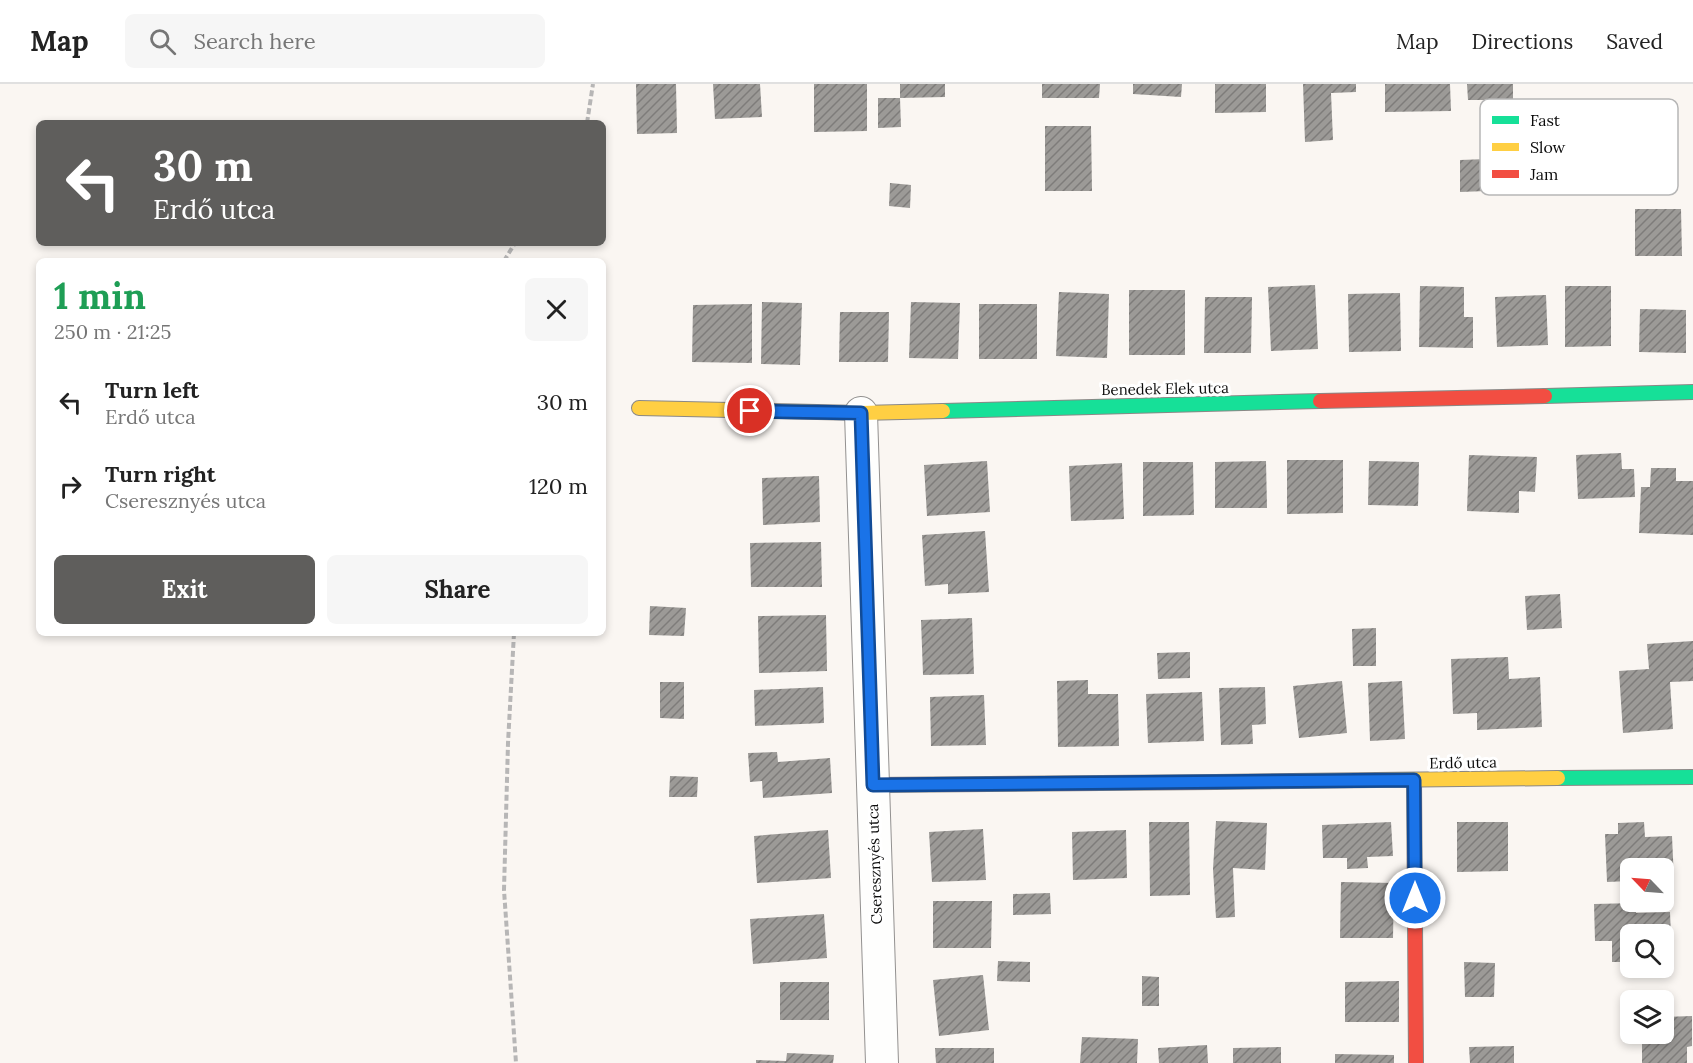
<!DOCTYPE html>
<html lang="en">
<head>
<meta charset="utf-8">
<style>
  body { margin:0; font-family:Lora,serif; background:#f6f6f6; color:#222; height:100vh; display:flex; flex-direction:column; font-size:22px; white-space:nowrap }
  * { box-sizing:border-box; margin:0 }
  p { font-size:20px; color:#767676 }
  .icon { flex:none; width:33px; height:33px; fill:none; stroke:currentColor; stroke-width:2; stroke-linecap:round; stroke-linejoin:round }
  .map { position:relative; flex:1; overflow:hidden }
  .panel { position:absolute; left:36px; top:174px; width:570px; height:378px; display:flex; flex-direction:column; background:#fff; border-radius:9px; box-shadow:0 3px 9px #0003 }
  .panel>* { flex:none }
  .banner { position:absolute; left:36px; top:36px; width:570px; height:126px; border-radius:9px; box-shadow:0 3px 9px #0003; background:#5f5e5c; color:#fff; overflow:hidden }
  .needle { width:39px; rotate:295deg }
  .controls { position:absolute; left:1620px; top:774px; display:grid; gap:12px }
  .controls a { display:grid; place-items:center; width:54px; height:54px; border-radius:9px; background:#fff; box-shadow:0 3px 9px #0003; font-size:30px }
  .pin { position:absolute; display:grid; place-items:center; width:51px; height:51px; color:#fff; margin:-26px; border:3px solid #fff; border-radius:50%; box-shadow:0 2px 6px #0007 }
  .me { position:absolute; width:66px; margin:-33px; rotate:0deg; stroke-linejoin:round; filter:drop-shadow(0 0 4px #0008) }
  .turn { display:flex; align-items:center; gap:21px; height:126px; padding:0 18px; font-size:27px }
  .turn .icon { width:78px; height:78px; stroke-width:2.5 }
  .turn b { display:block; font-size:42px; line-height:51px }
  .round { display:grid; place-items:center; flex:none; width:63px; height:63px; border-radius:9px; background:#f6f6f6 }
  .overview { display:flex; align-items:center; justify-content:space-between; height:102px; padding:0 18px }
  h1 { font-size:36px; font-weight:700; line-height:45px; color:#1e9e55 }
  .cta { display:flex; gap:12px; margin-top:auto; padding:12px 18px }
  .cta a { flex:1; height:69px; border-radius:9px; background:#5f5e5c; color:#fff; font-size:24px; font-weight:700; line-height:69px; text-align:center }
  .cta a+a { background:#f6f6f6; color:#222 }
  ul { padding:0; list-style:none }
  li { display:flex; align-items:center; gap:18px; height:84px; padding:0 18px }
  li div { flex:1 }
  li b { display:block; font-size:22px }
  li em { font-style:normal }
  header { display:flex; align-items:center; gap:36px; box-sizing:border-box; height:84px; padding:0 30px; background:#fff; border-bottom:2px solid #e0e0e0 }
  header strong { font-size:28px }
  nav { display:flex; gap:33px; margin-inline-start:auto; font-size:21px }
  .search { width:420px; height:54px; background:#f6f6f6; display:flex; align-items:center; gap:15px; box-sizing:border-box; padding:0 21px; border-radius:9px; color:#767676; font-size:22px }
  .map>svg:first-child { display:block }
</style>
</head>
<body>
<header>
<strong>Map</strong>
<div class="search"><svg class="icon" aria-label="search" viewBox="0 0 24 24"><circle cx="10" cy="10" r="6"/><path d="M15 15l6 6"/></svg>Search here</div>
<nav><a>Map</a><a>Directions</a><a>Saved</a></nav>
</header>
<div class="map">
<svg width="1693" height="979" viewBox="0 0 1693 979">
  <defs>
    <pattern id="building-hatch" width="6" height="6" patternUnits="userSpaceOnUse" patternTransform="scale(1.5)"><rect width="6" height="6" fill="#9c9a97"/><path d="M-1 1l2-2M0 6l6-6M5 7l2-2" fill="none" stroke="#7e7c7a"/></pattern>
  </defs>
  <rect width="100%" height="100%" fill="#faf6f2"/>
  <path fill="url(#building-hatch)" d="M636,0H676L677,49L637,50Z
    M713,0H760L762,33L715,35Z
    M814,0H867V47L814,48Z
    M900,0H945V13L900,14Z
    M1042,0H1100L1099,14H1042Z
    M1133,0H1182L1181,13L1133,10Z
    M1215,0H1266V28L1215,29Z
    M1303,0H1356V8L1331,9L1333,56L1305,58Z
    M1385,0H1450L1451,27L1385,28Z
    M1467,0H1513V16H1468Z
    M878,14H900L901,43L878,44Z
    M1045,42H1091L1092,107H1045Z
    M1487,75V107L1460,108V76Z
    M890,99L911,101L910,124L889,122Z
    M1635,125H1681L1682,172H1635Z
    M1315,201L1318,265L1271,267L1268,203Z
    M1420,202L1464,203V233H1473V264L1419,263Z
    M1565,202H1611V262L1565,263Z
    M1129,206H1185V271H1129Z
    M1059,208L1109,210L1107,274L1056,272Z
    M1400,209L1401,267L1349,268L1348,210Z
    M1546,211L1548,261L1497,263L1495,213Z
    M1205,213H1252L1251,269H1204Z
    M762,218L802,219L800,281L761,280Z
    M911,218L960,219L958,275L909,274Z
    M752,220V279L692,278L693,221Z
    M979,220H1037V275H979Z
    M1640,225L1686,226V269L1639,268Z
    M840,228H889L888,278H839Z
    M1621,369L1622,385H1634L1635,413L1578,415L1576,371Z
    M1469,371L1537,373L1535,408L1519,407V429L1467,427Z
    M1287,376H1343V429L1287,430Z
    M987,377L990,428L927,432L924,381Z
    M1266,377L1267,424H1215V378Z
    M1369,377L1419,378L1418,422L1368,421Z
    M1143,378H1193L1194,431L1143,432Z
    M1122,379L1124,435L1071,437L1069,382Z
    M1651,384H1676V397H1693V451L1639,449L1641,403H1650Z
    M819,392L820,438L763,441L762,394Z
    M985,447L989,508L948,510V500L925,502L922,451Z
    M821,458L822,503H751L750,459Z
    M1560,510L1562,544L1527,546L1525,512Z
    M650,522L686,524L684,552L649,551Z
    M826,531L827,587L759,589L758,532Z
    M972,534L974,590L923,591L921,536Z
    M1376,544V582H1353L1352,545Z
    M1693,557V597L1670,598L1673,645L1623,649L1619,587L1649,585L1647,560Z
    M1190,568V594L1158,595L1157,569Z
    M1508,573L1509,595L1540,593L1542,643L1477,646V629L1453,630L1451,575Z
    M1088,596V610H1118L1119,662L1058,663L1057,597Z
    M1342,597L1347,649L1299,654L1293,602Z
    M1402,597L1405,655L1370,657L1368,599Z
    M660,598H684V635L660,634Z
    M823,603L824,639L755,642L754,606Z
    M1265,603L1266,640L1252,641L1253,660L1221,661L1219,604Z
    M1202,608L1204,657L1148,659L1146,610Z
    M984,611L986,661L931,662L930,613Z
    M777,668L778,678L830,674L832,709L763,714L762,697L750,698L748,669Z
    M670,692L698,693L697,713H669Z
    M1216,737L1267,739L1265,786L1233,784L1235,833L1216,834L1213,785Z
    M1149,738H1189L1190,811L1150,812Z
    M1391,738L1393,772L1367,773L1368,784L1347,785V774H1323L1322,741Z
    M1457,738H1508V787L1457,788Z
    M1644,738L1645,753L1672,752L1674,796H1664V784H1630V797L1607,798L1605,750H1618V739Z
    M983,745L986,796L932,798L929,748Z
    M828,746L831,794L757,799L754,752Z
    M1126,746L1127,794L1073,796L1072,748Z
    M1341,798L1394,799L1393,854H1340Z
    M1050,809L1051,830L1013,831V810Z
    M933,817H992L991,864H933Z
    M1636,819V829L1670,828L1672,877H1664V850H1630V878H1612V857H1595L1594,820Z
    M824,830L827,874L753,880L750,835Z
    M998,877L1030,878V898L997,897Z
    M1464,878L1495,879L1494,913H1465Z
    M983,891L989,946L939,952L933,896Z
    M1142,892L1159,893V922H1142Z
    M1399,897V938H1345V898Z
    M780,898H829V936H780Z
    M1692,932V962L1687,963V979H1642V950H1664V933Z
    M1082,953L1138,955L1137,979H1080Z
    M1207,961L1208,979H1159L1158,964Z
    M1514,962V979H1470L1469,963Z
    M1281,963V979H1233V964Z
    M935,964H994V979H936Z
    M787,969L834,971L833,979H756V976L786,977Z
    M1335,970L1394,971V979H1335Z"/>
  <g fill="none" stroke-linecap="round" stroke-linejoin="round">
    <defs>
      <path id="street" d="M861,329L882,979"/>
      <path id="fast" d="M1545,312L1693,308
        M943,327L1320,317
        M1558,694L1693,693"/>
      <path id="slow" d="M639,324L861,329L943,327
        M1215,698L1558,694"/>
      <path id="jam" d="M1320,317L1545,312
        M1414,696L1416,979
        M873,701L1215,698"/>
    </defs>
    <use href="#street" stroke="#939190" stroke-width="34"/>
    <use href="#fast" stroke="#8a8886" stroke-width="16"/>
    <use href="#slow" stroke="#8a8886" stroke-width="16"/>
    <use href="#jam" stroke="#8a8886" stroke-width="16"/>
    <path stroke="#b7b6b6" stroke-width="4" stroke-dasharray="6 3" stroke-linecap="butt" d="M587,39L593,0
      M504,177L515,159
      M514,549L508,659L504,806L516,979"/>
    <use href="#street" stroke="#fefefd" stroke-width="32"/>
    <use href="#fast" stroke="#16e098" stroke-width="14"/>
    <use href="#slow" stroke="#ffcf43" stroke-width="14"/>
    <use href="#jam" stroke="#f24e42" stroke-width="14"/>
  </g>
  <g fill="none" stroke-linecap="round" stroke-linejoin="round">
    <defs>
      <path id="route" d="M750,327L861,329L873,701L1414,696L1415,814"/>
    </defs>
    <use href="#route" stroke="#114b97" stroke-width="15"/>
    <use href="#route" stroke="#1a73e8" stroke-width="10"/>
  </g>
  <g text-anchor="middle" stroke-width="6" stroke-linejoin="round" paint-order="stroke">
    <g font-size="15" fill="#0c0c0c" stroke="#fff">
      <text transform="translate(1165 305) rotate(-1)" y="5">Benedek Elek utca</text>
      <text transform="translate(1463 679) rotate(-1)" y="5">Erdő utca</text>
      <text transform="translate(875 780) rotate(-92)" y="5">Cseresznyés utca</text>
    </g>
  </g>
  <rect x="1480" y="15" width="198" height="96" rx="9" fill="#fff" stroke="#b6b6b6" stroke-width="1.5"/>
  <rect x="1492" y="32" width="27" height="8" fill="#16e098"/>
  <rect x="1492" y="59" width="27" height="8" fill="#ffcf43"/>
  <rect x="1492" y="86" width="27" height="8" fill="#f24e42"/>
  <g font-size="16" fill="#0c0c0c">
    <text x="1530" y="42">Fast</text>
    <text x="1530" y="69">Slow</text>
    <text x="1530" y="96">Jam</text>
  </g>
</svg>
<div class="controls">
<a><svg class="needle" viewBox="-14 -14 28 28"><path d="M0-13l5 13h-10z" fill="#e53935"/><path d="M0 13l5-13h-10z" fill="#767676"/></svg></a>
<a><svg class="icon" aria-label="search" viewBox="0 0 24 24"><circle cx="10" cy="10" r="6"/><path d="M15 15l6 6"/></svg></a>
<a><svg class="icon" aria-label="layers" viewBox="0 0 24 24"><path d="M12 4l9 5-9 5-9-5zM3 14l9 5 9-5"/></svg></a>
</div>
<div class="pin" style="left:750px;top:327px;background:#d93025"><svg class="icon" aria-label="arrive" viewBox="0 0 24 24"><path d="M6 21V4h12l-3 4 3 4H6"/></svg></div>
<svg class="me" style="left:1415px;top:814px" viewBox="-20 -20 40 40"><circle r="17" fill="#1a73e8" stroke="#fff" stroke-width="3"/><path d="M0-11L8 9 0 5-8 9z" fill="#fff"/></svg>
<div class="banner">
<div class="turn"><svg class="icon" aria-label="left" viewBox="0 0 24 24"><path d="M17 20v-9H6M10 6l-5 5 5 5"/></svg><div><b>30 m</b>Erdő utca</div></div>
</div>
<section class="panel">
<div class="overview"><div><h1>1 min</h1><p>250 m · 21:25</p></div><a class="round"><svg class="icon" aria-label="close" viewBox="0 0 24 24"><path d="M6 6l12 12M18 6L6 18"/></svg></a></div>
<ul>
<li><svg class="icon" aria-label="left" viewBox="0 0 24 24"><path d="M17 20v-9H6M10 6l-5 5 5 5"/></svg><div><b>Turn left</b><p>Erdő utca</p></div><em>30 m</em></li>
<li><svg class="icon" aria-label="right" viewBox="0 0 24 24"><path d="M7 20v-9h11M14 6l5 5-5 5"/></svg><div><b>Turn right</b><p>Cseresznyés utca</p></div><em>120 m</em></li>
</ul>
<div class="cta"><a>Exit</a><a>Share</a></div>
</section>
</div>
</body>
</html>
